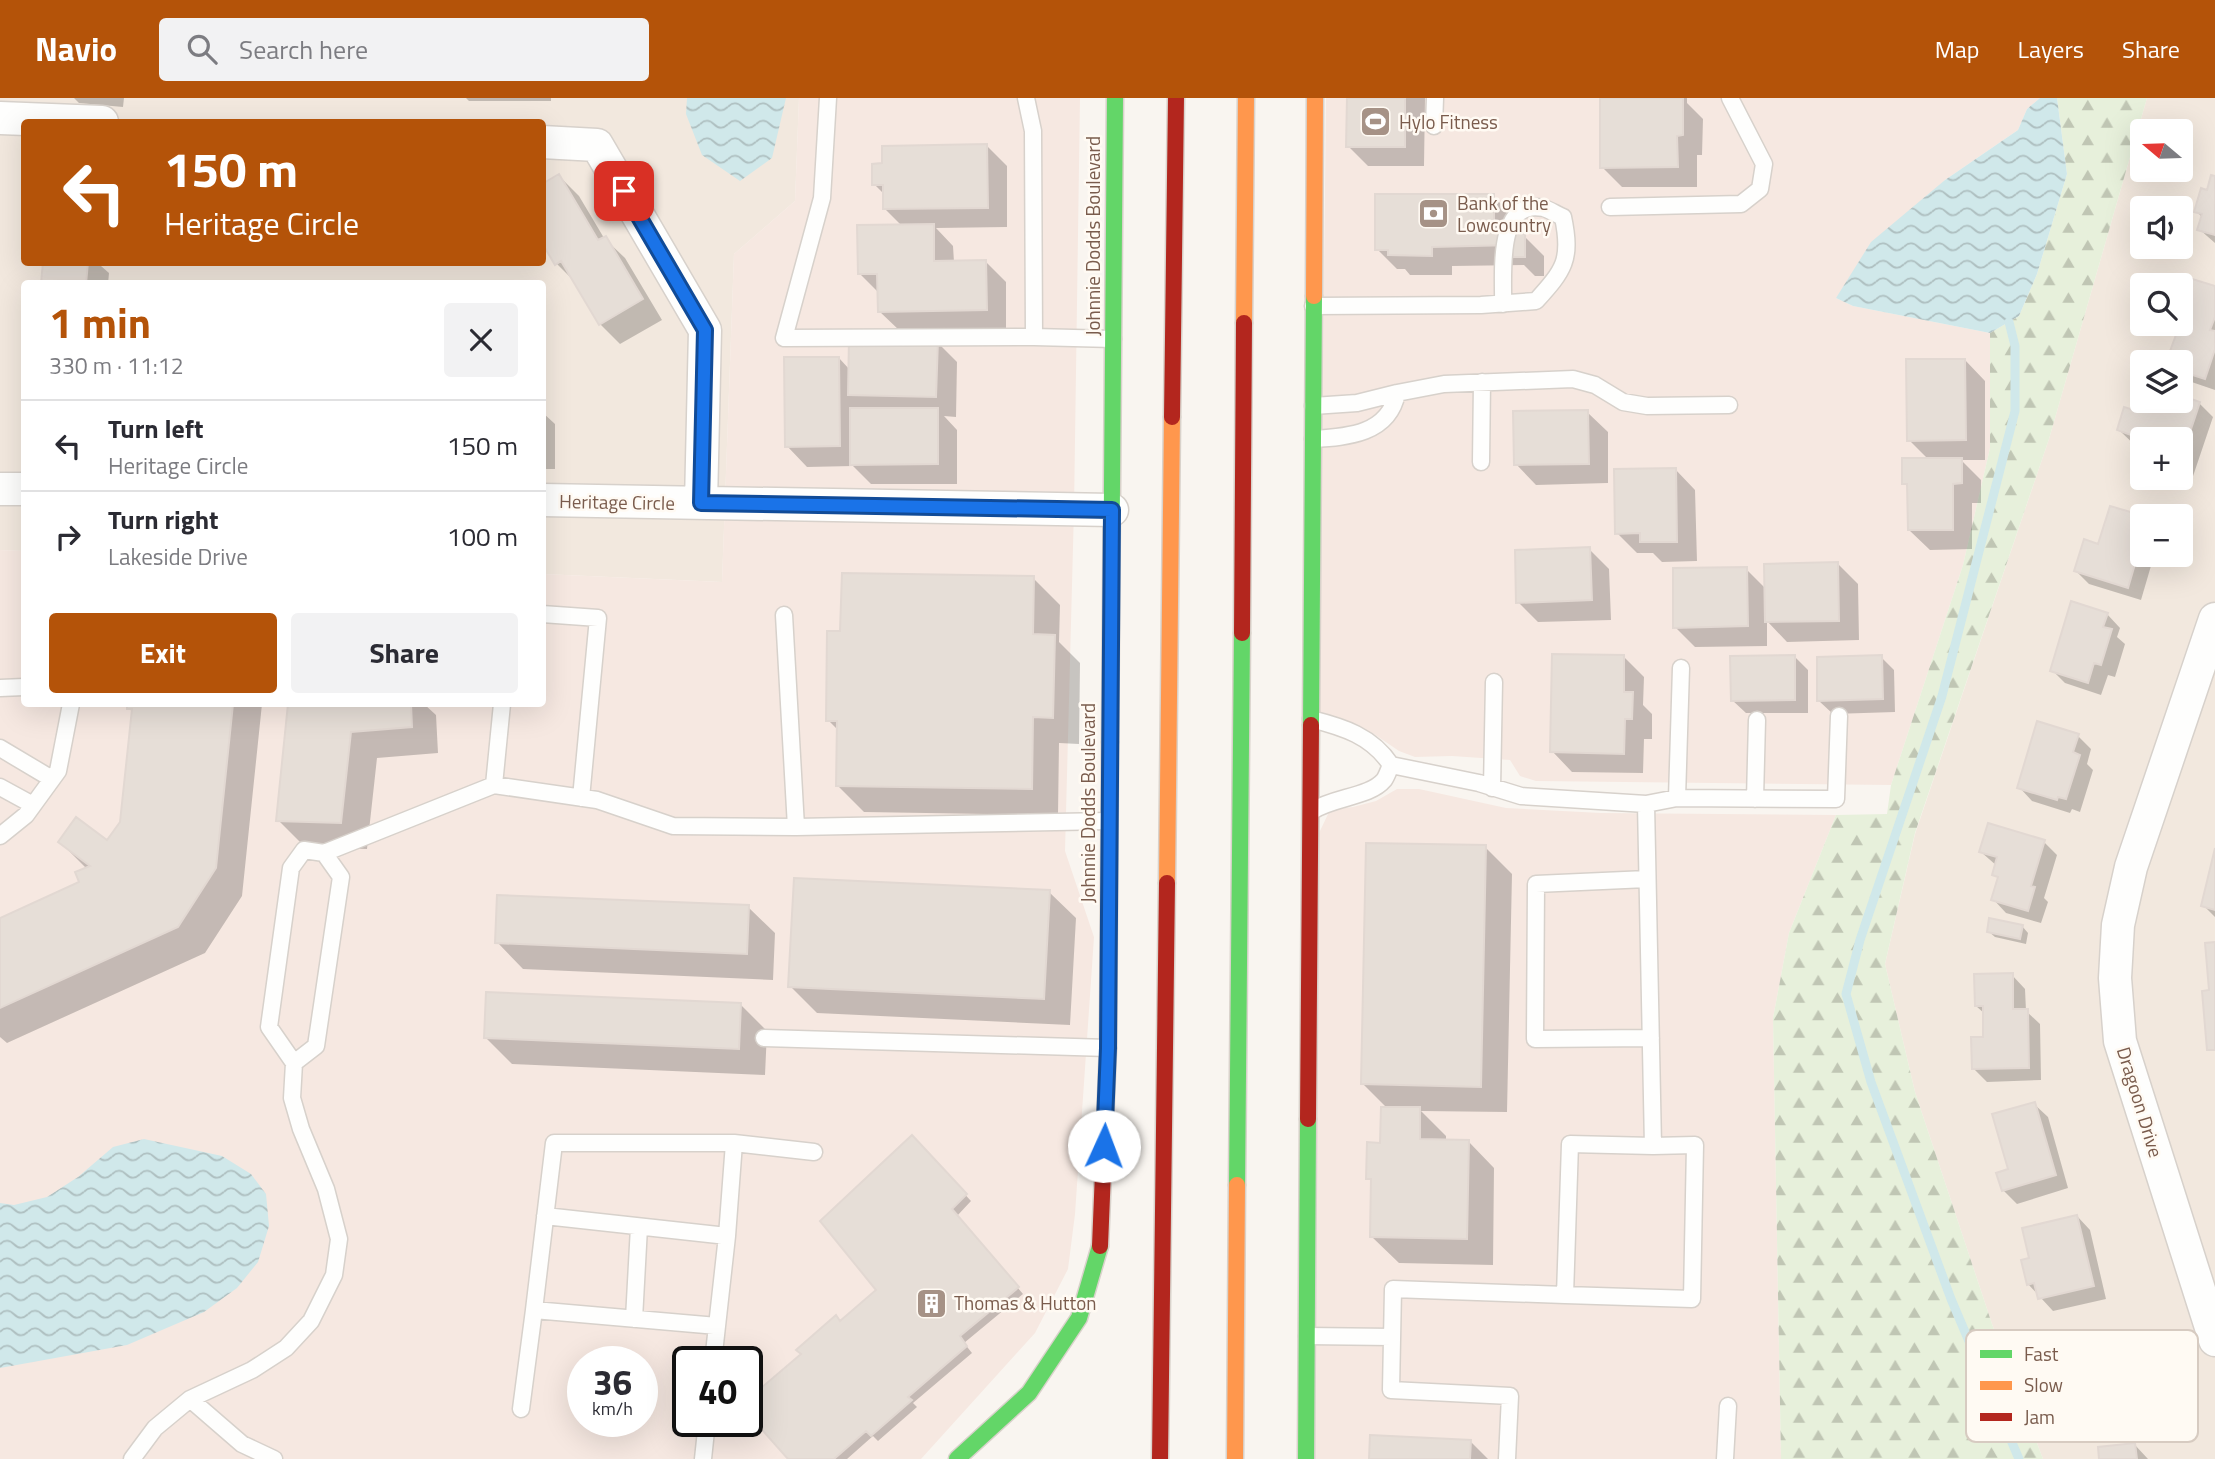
<!DOCTYPE html>
<html lang="en">
<head>
<meta charset="utf-8">
<style>
  body { margin:0; font-family:"Titillium Web",sans-serif; background:#f2f2f3; color:#2b2b33; height:100vh; display:flex; flex-direction:column; font-size:26px; white-space:nowrap }
  * { box-sizing:border-box; margin:0 }
  p { font-size:23px; color:#7c7c81 }
  .icon { flex:none; width:38px; height:38px; fill:none; stroke:currentColor; stroke-width:2; stroke-linecap:round; stroke-linejoin:round }
  .map { position:relative; flex:1; overflow:hidden }
  .side { position:absolute; left:21px; top:182px; width:525px; height:427px; display:flex; flex-direction:column; background:#fff; border-radius:7px; box-shadow:0 7px 28px #0002 }
  .side>* { flex:none }
  .guide { position:absolute; left:21px; top:21px; width:525px; height:147px; border-radius:7px; box-shadow:0 7px 28px #0002; background:#b45309; color:#fff; overflow:hidden }
  .needle { width:46px; rotate:289deg }
  .fabs { position:absolute; left:2130px; top:21px; display:grid; gap:14px }
  .fabs a { display:grid; place-items:center; width:63px; height:63px; border-radius:7px; background:#fff; box-shadow:0 7px 28px #0002; font-size:35px }
  .speed { position:absolute; left:567px; top:1248px; display:flex; gap:14px; font-size:35px; font-weight:700; text-align:center }
  .speed>* { display:grid; place-content:center; width:91px; height:91px; border-radius:50%; background:#fff; box-shadow:0 7px 28px #0002; line-height:1 }
  .speed small { font-size:18px; font-weight:400 }
  .speed .limit { border:4px solid #111; border-radius:10px; background:#fff; color:#111 }
  .pin { position:absolute; display:grid; place-items:center; width:60px; height:60px; color:#fff; margin:-30px; border-radius:14px; box-shadow:0 4px 10px #0006 }
  .me { position:absolute; width:77px; margin:-38px; rotate:2deg; stroke-linejoin:round; filter:drop-shadow(0 0 5px #0008) }
  .turn { display:flex; align-items:center; gap:24px; height:147px; padding:0 28px; font-size:32px }
  .turn .icon { width:91px; height:91px; stroke-width:2.5 }
  .turn b { display:block; font-size:49px; line-height:60px }
  .round { display:grid; place-items:center; flex:none; width:74px; height:74px; border-radius:7px; background:#f2f2f3 }
  .summary { display:flex; align-items:center; justify-content:space-between; height:119px; padding:0 28px }
  h1 { font-size:42px; font-weight:700; line-height:52px; color:#b45309 }
  .primary-button { display:flex; gap:14px; margin-top:auto; padding:14px 28px }
  .primary-button a { flex:1; height:80px; border-radius:7px; background:#b45309; color:#fff; font-size:28px; font-weight:700; line-height:80px; text-align:center }
  .primary-button a+a { background:#f2f2f3; color:#2b2b33 }
  ul { padding:0; list-style:none }
  li { display:flex; align-items:center; gap:21px; height:91px; padding:0 28px; border-top:2px solid #e1e1e2 }
  li div { flex:1 }
  li b { display:block; font-size:26px }
  li em { font-style:normal }
  header { display:flex; align-items:center; gap:42px; box-sizing:border-box; height:98px; padding:0 35px; background:#b45309; color:#fff }
  header strong { font-size:33px }
  nav { display:flex; gap:38px; margin-inline-start:auto; font-size:24px }
  .search { width:490px; height:63px; background:#f2f2f3; display:flex; align-items:center; gap:18px; box-sizing:border-box; padding:0 24px; border-radius:7px; color:#7c7c81; font-size:26px }
  .map>svg:first-child { display:block }
</style>
</head>
<body>
<header>
<strong>Navio</strong>
<div class="search"><svg class="icon" aria-label="search" viewBox="0 0 24 24"><circle cx="10" cy="10" r="6"/><path d="M15 15l6 6"/></svg>Search here</div>
<nav><a>Map</a><a>Layers</a><a>Share</a></nav>
</header>
<div class="map">
<svg width="2215" height="1361" viewBox="0 0 2215 1361">
  <defs>
    <pattern id="forest-firs" width="22" height="20" patternUnits="userSpaceOnUse" patternTransform="scale(1.75)"><rect width="22" height="20" fill="#e7f0db"/><path d="M5 1l3.5 6h-7zM16 11l3.5 6h-7z" fill="#c0c6b4"/></pattern>
    <pattern id="water-waves" width="16" height="10" patternUnits="userSpaceOnUse" patternTransform="scale(1.75)"><rect width="16" height="10" fill="#d0e8ea"/><path d="M0 5q4-4 8 0t8 0" fill="none" stroke="#aebfc0"/></pattern>
  </defs>
  <rect width="100%" height="100%" fill="#f9f5f0"/>
  <path fill="#f2e8de" fill-rule="evenodd" d="M0,0H799L795,103L734,156L722,484L543,476L542,186H24V453L0,452ZM24,24H542V164H24Z
    M2147,0H2215V1361H2043L1992,1226L1915,994L1885,866L1915,736L2049,341ZM2142,33H2180V72H2142ZM2142,110H2180V149H2142ZM2142,187H2180V226H2142ZM2142,264H2180V303H2142ZM2142,341H2180V380H2142ZM2142,418H2180V457H2142Z"/>
  <path fill="#f6e8e1" fill-rule="evenodd" d="M799,0H1080L1074,411L1065,753L1094,839L1075,1116L1068,1171L1035,1235L921,1361H0V452L24,453V606H542L543,476L722,484L734,156L795,103ZM583,1264H642V1323H583ZM688,1264H747V1323H688Z
    M1326,0H2040L2027,11L2018,32L1945,82L1836,200L1853,208L1990,235V350L1963,467L1891,687L1536,683L1520,678L1510,662L1452,658L1415,659L1399,653L1374,636L1341,623L1319,618Z
    M1397,691H1419L1506,710L1601,715L1836,717L1789,835L1773,920L1781,1361H1313L1319,735L1330,712L1353,709L1376,703Z"/>
  <path fill="url(#forest-firs)" d="M2057,0H2147L2049,341L1915,735L1885,866L1915,994L1992,1226L2043,1361H1781L1773,920L1789,835L1836,717L1887,716L1891,687L1963,467L1990,350V235L2019,218L2037,176L2067,76Z"/>
  <path fill="url(#water-waves)" d="M687,0H786L772,60L740,83L702,57L686,16Z
    M2040,0H2057L2067,76L2037,176L2019,218L1990,235L1853,208L1836,200L1871,144L1945,82L2018,32L2027,11Z
    M144,1041L222,1058L251,1076L266,1096L269,1128L258,1164L237,1190L204,1214L127,1247L0,1270V1105L14,1107L47,1099L78,1079L113,1049Z"/>
  <path fill="#0003" d="M74,0H124L123,9L79,5Z
    M466,0H551V3H469Z
    M1348,0H1425L1424,68H1368L1348,48Z
    M1602,0H1687V5L1703,21L1702,57H1697V89H1622L1602,69Z
    M987,48L1007,68V129L936,130L953,148L954,164H986L1006,184V231L900,233L879,213V195L860,176L902,128L885,111V97L874,86Z
    M559,78L579,98L604,140L625,160L662,222L620,246L600,226L576,185L557,166L542,142Z
    M2215,80V145L2199,131L2202,119L2196,113Z
    M1493,98L1513,118V138H1524L1544,158V178H1535L1524,167L1452,168V177H1410L1405,171H1397L1377,151Z
    M45,164H101V168L109,175L108,186H43Z
    M2215,190V292L2180,280V264H2167L2181,225Z
    M937,244L957,264L956,319L944,318L957,332V386H871L853,368L807,369L787,348L839,260L850,272Z
    M1965,262L1985,283V362H1961L1981,382V405H1972V451L1930,452L1909,432V390L1904,385L1929,362L1909,342Z
    M2146,303H2180L2199,305L2213,319L2190,387L2167,380H2180V341H2142V354L2119,332L2141,316Z
    M542,314L555,326V371H542Z
    M1587,314L1608,334V385L1536,387L1516,366Z
    M1675,371L1695,392L1697,463L1662,464L1653,455H1637L1617,435Z
    M2142,420V457H2159L2157,462L2153,461L2141,502L2089,486L2076,473L2099,448Z
    M1589,451L1609,471L1611,522L1538,524L1518,504Z
    M1838,466L1858,486L1859,542L1787,544L1767,523V548L1695,549L1675,529L1746,471L1766,491Z
    M1033,480L1060,507L1059,544L1080,565L1079,646L1059,645L1058,717L864,714L837,687L839,633L828,622L842,535Z
    M2107,516L2120,530L2117,539L2125,546L2115,579L2108,577L2101,597L2065,585L2052,572Z
    M1623,558L1644,579L1643,607L1652,616V641H1644L1643,675L1572,674L1552,653Z
    M1795,559L1808,572V615H1746L1732,602Z
    M1881,559L1894,572L1895,614L1833,616L1819,603Z
    M129,606H262L242,798L205,855L7,945L0,939V821L82,785L87,771L60,744H107L122,725L133,615L129,610Z
    M290,606H424L436,617L438,655L377,660L367,751L305,749L278,722Z
    M2078,638L2091,651L2087,666L2093,672L2080,714L2072,711L2070,715L2032,703L2019,689Z
    M2044,744L2057,757L2044,800L2048,804L2041,825L2006,815L1993,801L1999,781L1994,776L1997,768L1981,754Z
    M1485,749L1512,776L1507,1014L1421,1013L1446,1038V1043H1468L1494,1070L1493,1167L1399,1165L1372,1139L1373,1085L1368,1080L1382,1046L1388,1011L1363,986Z
    M2215,756V819L2203,807Z
    M1049,794L1076,820L1070,927L817,915L790,888Z
    M748,809L775,835L773,882L523,871L497,844Z
    M2022,828L2028,835L2026,846L1995,839L1988,833Z
    M2012,877L2025,891L2026,913L2040,926L2041,982L1987,984L1973,970L1985,940V916L1976,908Z
    M740,906L767,933L765,977L512,966L486,940Z
    M2034,1006L2048,1019L2068,1090L2017,1106L2003,1092Z
    M912,1039L971,1103L957,1118L1023,1196L964,1245L972,1255L913,1305L917,1309L878,1343L873,1338L847,1361H790L841,1224L879,1192Z
    M2077,1118L2090,1132L2106,1201L2053,1213L2028,1186L2031,1161Z
    M1470,1343L1488,1361H1371Z
    M2135,1347L2148,1361H2101Z"/>
  <g fill="none" stroke-linecap="round" stroke-linejoin="round">
    <path stroke="#d0e8ea" stroke-width="9" d="M2009,224L2015,248V313L1942,598L1860,842L1846,896L1871,984L1951,1201L2019,1361"/>
  </g>
  <path fill="#e6ded7" stroke="#e2d8d2" stroke-width="2" d="M1347,0H1405V49H1346Z
    M1600,0H1683V37L1677,38L1678,69L1600,70Z
    M987,46L988,110L883,111V87H872V66L882,65V48Z
    M559,76L598,142L606,138L643,201L599,227L561,163L555,167L542,145V86Z
    M2211,77L2215,78V137L2197,132L2202,116L2194,114L2201,90L2207,92Z
    M1375,96H1494V136H1525V159H1513V147L1432,149V158L1388,157V152H1375Z
    M934,126V163L986,162L987,212L878,214L877,176H858L857,127Z
    M43,164H88L86,186H41Z
    M2189,180L2215,188V219L2210,232L2215,233V251L2205,281L2180,273V264H2166L2180,226V205Z
    M849,240L938,242L936,299L848,297Z
    M784,259H839L840,348L785,349Z
    M1906,261H1965L1966,342L1907,343Z
    M2180,297L2200,304L2180,364V341H2142V349L2131,345L2134,338L2117,332L2124,309L2140,314L2144,303H2180Z
    M850,310H938V366L850,367Z
    M1588,312L1589,366L1514,367L1513,313Z
    M1902,360H1962V385L1953,386V432H1908L1907,386H1902Z
    M1676,370L1677,444H1640V435L1615,436L1614,371Z
    M2110,408L2144,418L2142,449H2140L2128,490L2074,473L2084,441L2098,446Z
    M1590,449L1592,502L1516,505L1515,452Z
    M1838,464L1839,523L1765,524L1764,466Z
    M1747,469L1748,528L1673,530V470Z
    M842,475L1034,478L1033,536L1055,537L1053,620L1033,619L1032,691L836,688L837,623H826L827,533H840Z
    M2071,503L2108,515L2103,529L2112,531L2101,567L2094,565L2088,585L2050,573Z
    M1552,556L1624,557V594H1633L1632,621H1625L1624,656L1550,654Z
    M1795,557V602L1731,603L1730,558Z
    M1882,557L1883,601L1817,603V559Z
    M127,606H233L216,770L178,829L0,910V820L79,784L75,774L90,768L58,744L76,719L107,742L120,724L132,611H127Z
    M288,606H411L412,629L351,634L341,725L276,723Z
    M2037,623L2079,636L2073,654L2080,657L2066,701L2058,699L2057,702L2017,690Z
    M1988,725L2045,742L2031,788L2035,789L2028,813L1991,802L1998,779L1992,777L1997,759L1979,754Z
    M1366,745L1486,747L1481,989L1361,986Z
    M2215,750V812L2201,808Z
    M794,780L1050,792L1044,901L788,889Z
    M497,797L749,807L747,856L495,845Z
    M1989,820L2023,827L2020,841L1987,834Z
    M2215,844V952H2207L2202,893L2209,892L2205,845Z
    M2013,875V911H2028L2029,970L1972,971L1971,939H1983V908H1975L1974,876Z
    M486,894L741,905L739,951L484,940Z
    M2035,1004L2056,1077L2002,1093L1996,1075L2008,1071L1992,1016Z
    M1381,1009H1420V1041L1469,1042L1467,1141L1370,1139L1371,1081H1366L1367,1044L1380,1045Z
    M912,1037L967,1096L952,1111L1019,1189L960,1238L967,1248L908,1299L912,1302L871,1338L866,1333L834,1361H788L747,1315V1302L801,1256L796,1252L836,1217L840,1223L876,1192L820,1123Z
    M2077,1117L2094,1188L2038,1201L2034,1185L2027,1187L2021,1162L2029,1160L2022,1130Z
    M1370,1337L1471,1342L1470,1361H1369Z
    M2135,1345L2137,1361H2099L2098,1349Z"/>
  <g fill="none" stroke-linecap="round" stroke-linejoin="round">
    <defs>
      <path id="lane" d="M828,0L822,100L784,240L1034,239L1113,241
        M1026,0L1033,33L1034,239
        M1434,28L1435,0
        M1610,109L1741,106L1760,91L1764,66L1730,0
        M1313,208L1481,207L1536,203C1564,172 1572,162 1563,119C1557,117 1549,111 1543,110C1495,100 1504,179 1503,206
        M1313,308L1357,305L1397,295L1444,286L1573,281L1595,287L1623,304L1647,308L1729,307
        M1313,341C1348,339 1389,336 1397,295
        M1481,364L1482,284
        M542,516L598,520L581,700
        M784,517L796,729L1109,723
        M0,590L24,589
        M502,606L494,687L597,702L673,728L796,729
        M1311,621C1343,629 1372,638 1391,667L1479,685L1521,698L1646,706L1653,1048L1570,1046L1565,1197L1393,1191L1391,1292L1510,1298L1507,1361
        M0,650L52,681
        M0,689L33,707
        M1492,690L1494,584
        M1677,700L1681,570
        M1755,701L1757,622
        M1646,706L1677,700L1836,701L1839,618
        M1312,713C1333,699 1370,699 1384,682C1387,678 1389,671 1391,667
        M0,738L26,717L58,673L71,606
        M324,755L494,687
        M1647,781L1536,786L1535,941L1651,940
        M764,940L1108,950
        M545,1118L727,1138
        M1565,1197L1692,1201L1695,1047L1653,1048
        M534,1212L554,1045H734
        M634,1221L639,1129
        M1307,1238L1392,1239
        M713,1264L727,1138L734,1045L814,1054
        M190,1301L242,1346L274,1361
        M521,1311L534,1212L717,1228
        M132,1361L155,1330L190,1301L252,1272L286,1250L311,1223L334,1177L339,1141L326,1091L301,1031L292,1000L294,965L269,929L291,770L304,752L324,755L341,779L316,948L294,965
        M703,1361L707,1323
        M1725,1361L1728,1308"/>
      <path id="street" d="M0,20L102,24
        M542,44L597,47L705,232L701,405
        M0,391H24
        M542,402L1112,412
        M2215,521L2131,769L2118,827L2115,880L2120,943L2215,1242"/>
      <path id="fast" d="M1311,627L1314,198
        M1110,644L1115,0
        M1237,1087L1242,535
        M957,1361L1029,1295L1079,1220L1100,1148
        M1306,1361L1308,1021"/>
      <path id="slow" d="M1314,198L1315,0
        M1244,225L1246,0
        M1167,785L1172,319
        M1235,1361L1237,1087"/>
      <path id="jam" d="M1172,319L1176,0
        M1242,535L1244,225
        M1308,1021L1311,627
        M1100,1148L1108,950L1110,644
        M1160,1361L1167,785"/>
    </defs>
    <use href="#lane" stroke="#d7d1cb" stroke-width="19"/>
    <use href="#street" stroke="#d7d1cb" stroke-width="35"/>
    <use href="#fast" stroke="#d9d2cb" stroke-width="19"/>
    <use href="#slow" stroke="#d9d2cb" stroke-width="19"/>
    <use href="#jam" stroke="#d9d2cb" stroke-width="19"/>
    <use href="#lane" stroke="#fefefd" stroke-width="16"/>
    <use href="#street" stroke="#fefefd" stroke-width="32"/>
    <use href="#fast" stroke="#63d668" stroke-width="16"/>
    <use href="#slow" stroke="#ff974d" stroke-width="16"/>
    <use href="#jam" stroke="#b3261e" stroke-width="16"/>
  </g>
  <g fill="none" stroke-linecap="round" stroke-linejoin="round">
    <defs>
      <path id="route" d="M624,93L705,232L701,405L1112,412L1108,950L1104,1048"/>
    </defs>
    <use href="#route" stroke="#114b97" stroke-width="18"/>
    <use href="#route" stroke="#1a73e8" stroke-width="12"/>
  </g>
  <defs>
    <symbol id="stadium-square" viewBox="-11 -11 22 22"><rect x="-9" y="-9" width="18" height="18" rx="4" fill="#a69286" stroke="#fffaf3"/><path d="M0-5a6.5 5 0 1 0 0 10a6.5 5 0 1 0 0-10ZM-3.5-1.8h7v3.6h-7Z" fill="#fff"/></symbol>
    <symbol id="bank-square" viewBox="-11 -11 22 22"><rect x="-9" y="-9" width="18" height="18" rx="4" fill="#a69286" stroke="#fffaf3"/><path d="M-6-4H6V4H-6ZM0-2.3a2.3 2.3 0 1 0 0 4.6a2.3 2.3 0 1 0 0-4.6Z" fill="#fff"/></symbol>
    <symbol id="building-square" viewBox="-11 -11 22 22"><rect x="-9" y="-9" width="18" height="18" rx="4" fill="#a69286" stroke="#fffaf3"/><path d="M-4-6H4V6H1V3H-1V6H-4ZM-2.5-4.3h1.7v1.8h-1.7ZM.8-4.3h1.7v1.8H.8ZM-2.5-1h1.7V.8h-1.7ZM.8-1h1.7V.8H.8Z" fill="#fff"/></symbol>
  </defs>
  <g fill-rule="evenodd">
    <use href="#stadium-square" x="1358" y="6" width="35" height="35"/>
    <use href="#bank-square" x="1416" y="98" width="35" height="35"/>
    <use href="#building-square" x="914" y="1188" width="35" height="35"/>
  </g>
  <g text-anchor="middle" stroke-width="5" stroke-linejoin="round" paint-order="stroke">
    <g font-size="19" fill="#7a5c4d" stroke="#fffaf3" text-anchor="start">
      <text x="1399" y="31">Hylo Fitness</text>
      <text x="1457" y="112">Bank of the<tspan x="1457" dy="22">Lowcountry</tspan></text>
      <text x="954" y="1212">Thomas &amp; Hutton</text>
    </g>
    <g font-size="19" fill="#7a5c4d" stroke="#fffaf3">
      <text transform="translate(1093 138) rotate(-90)" y="7">Johnnie Dodds Boulevard</text>
      <text transform="translate(617 404) rotate(1)" y="7">Heritage Circle</text>
      <text transform="translate(1088 705) rotate(-90)" y="7">Johnnie Dodds Boulevard</text>
      <text transform="translate(2140 1004) rotate(73)" y="7">Dragoon Drive</text>
    </g>
  </g>
  <rect x="1966" y="1232" width="232" height="112" rx="10" fill="#fffaf3" stroke="#d7cbc1" stroke-width="2"/>
  <rect x="1980" y="1252" width="32" height="8" fill="#63d668"/>
  <rect x="1980" y="1283" width="32" height="9" fill="#ff974d"/>
  <rect x="1980" y="1315" width="32" height="8" fill="#b3261e"/>
  <g font-size="19" fill="#7a5c4d">
    <text x="2024" y="1263">Fast</text>
    <text x="2024" y="1294">Slow</text>
    <text x="2024" y="1326">Jam</text>
  </g>
</svg>
<div class="fabs">
<a><svg class="needle" viewBox="-14 -14 28 28"><path d="M0-13l5 13h-10z" fill="#e53935"/><path d="M0 13l5-13h-10z" fill="#7c7c81"/></svg></a>
<a><svg class="icon" aria-label="sound" viewBox="0 0 24 24"><path d="M4 9h4l5-4v14l-5-4H4zM17 9q2 3 0 6"/></svg></a>
<a><svg class="icon" aria-label="search" viewBox="0 0 24 24"><circle cx="10" cy="10" r="6"/><path d="M15 15l6 6"/></svg></a>
<a><svg class="icon" aria-label="layers" viewBox="0 0 24 24"><path d="M12 4l9 5-9 5-9-5zM3 14l9 5 9-5"/></svg></a>
<a>+</a>
<a>−</a>
</div>
<div class="speed"><div>36<small>km/h</small></div><div class="limit">40</div></div>
<div class="pin" style="left:624px;top:93px;background:#d93025"><svg class="icon" aria-label="arrive" viewBox="0 0 24 24"><path d="M6 21V4h12l-3 4 3 4H6"/></svg></div>
<svg class="me" style="left:1104px;top:1048px" viewBox="-20 -20 40 40"><circle r="19" fill="#fff"/><path d="M0-13L10 11 0 6-10 11z" fill="#1a73e8"/></svg>
<div class="guide">
<div class="turn"><svg class="icon" aria-label="left" viewBox="0 0 24 24"><path d="M17 20v-9H6M10 6l-5 5 5 5"/></svg><div><b>150 m</b>Heritage Circle</div></div>
</div>
<section class="side">
<div class="summary"><div><h1>1 min</h1><p>330 m · 11:12</p></div><a class="round"><svg class="icon" aria-label="close" viewBox="0 0 24 24"><path d="M6 6l12 12M18 6L6 18"/></svg></a></div>
<ul>
<li><svg class="icon" aria-label="left" viewBox="0 0 24 24"><path d="M17 20v-9H6M10 6l-5 5 5 5"/></svg><div><b>Turn left</b><p>Heritage Circle</p></div><em>150 m</em></li>
<li><svg class="icon" aria-label="right" viewBox="0 0 24 24"><path d="M7 20v-9h11M14 6l5 5-5 5"/></svg><div><b>Turn right</b><p>Lakeside Drive</p></div><em>100 m</em></li>
</ul>
<div class="primary-button"><a>Exit</a><a>Share</a></div>
</section>
</div>
</body>
</html>
